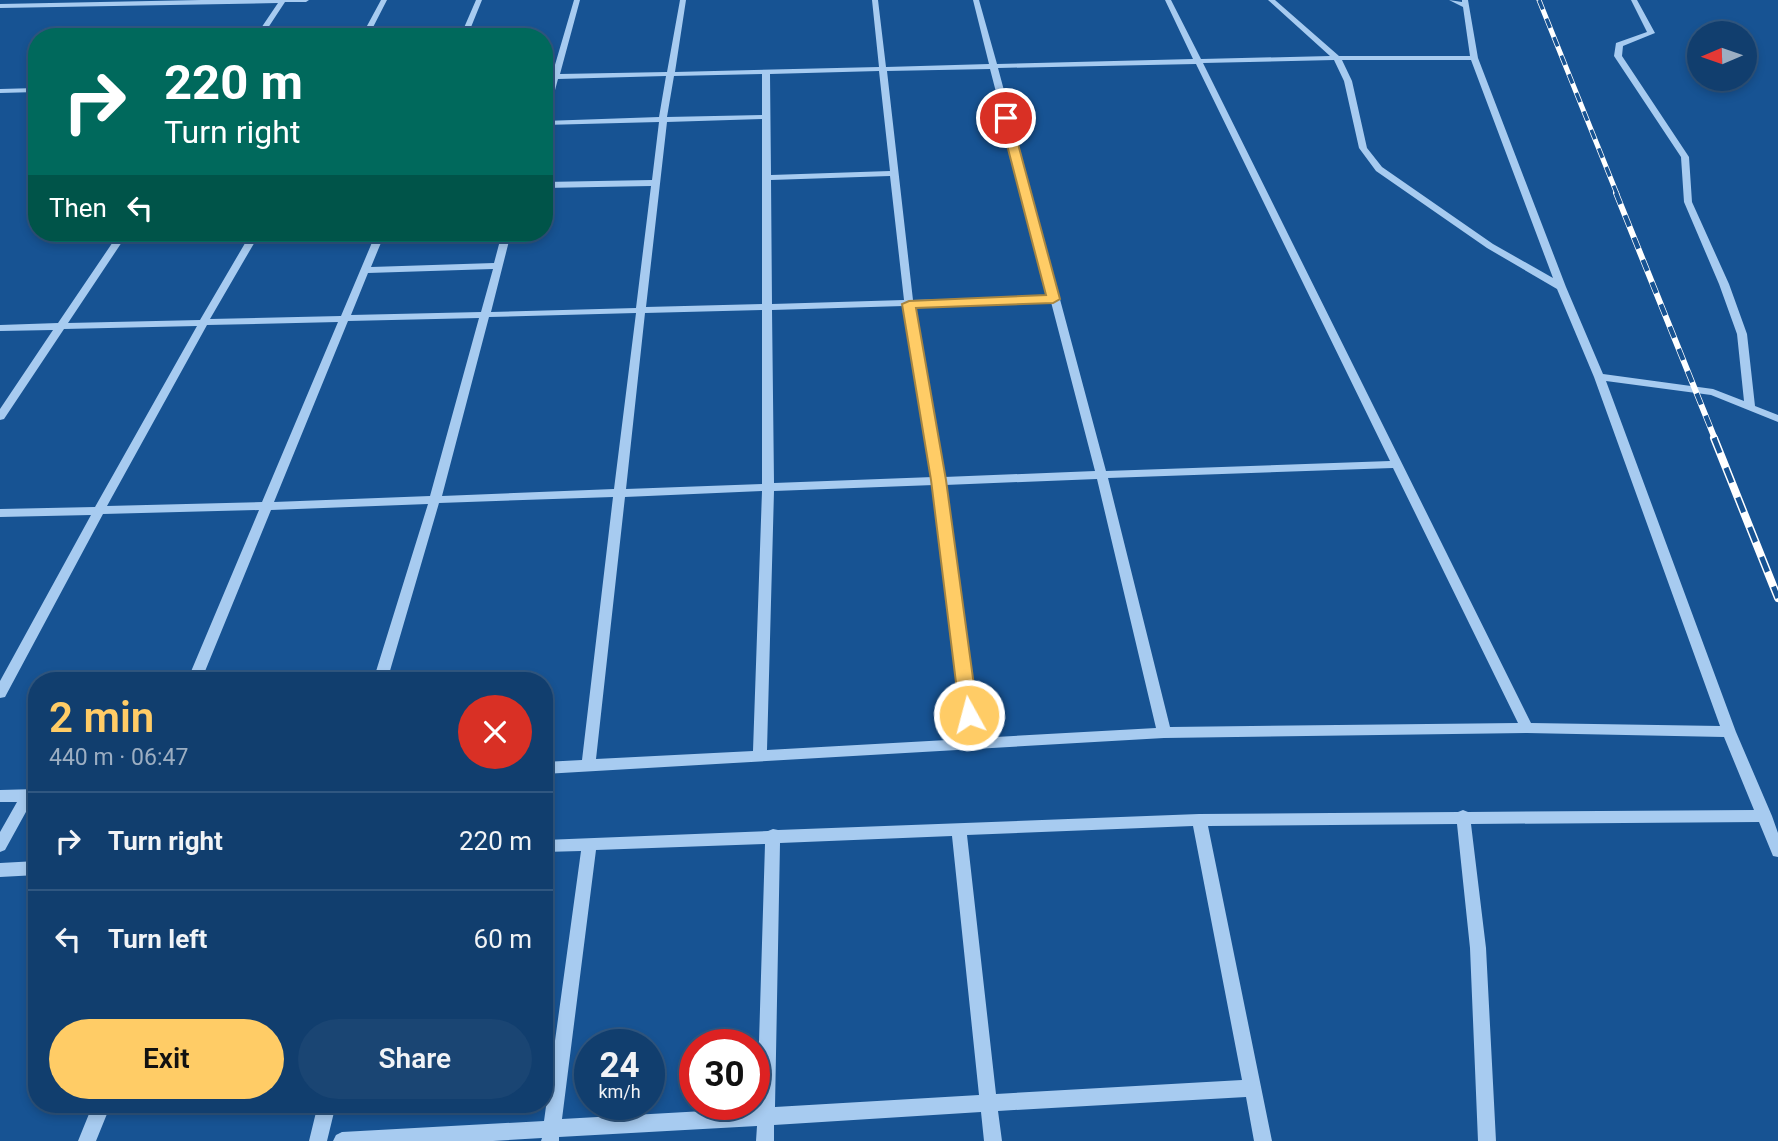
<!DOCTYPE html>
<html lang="en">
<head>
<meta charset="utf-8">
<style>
  body { margin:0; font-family:Roboto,sans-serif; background:#1a4573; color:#f1f3f6; height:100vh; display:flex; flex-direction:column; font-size:26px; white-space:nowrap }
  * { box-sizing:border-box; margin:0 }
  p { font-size:23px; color:#9caec2 }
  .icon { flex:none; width:38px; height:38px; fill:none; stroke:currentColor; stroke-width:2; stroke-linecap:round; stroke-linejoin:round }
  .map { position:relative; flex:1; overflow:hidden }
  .side { position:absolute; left:28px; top:672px; width:525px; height:441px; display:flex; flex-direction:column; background:#113e6e; border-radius:28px; box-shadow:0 4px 10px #0003,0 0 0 2px #305781 }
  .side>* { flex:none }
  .hud { position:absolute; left:28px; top:28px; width:525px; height:214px; border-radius:28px; box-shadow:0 4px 10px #0003,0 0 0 2px #305781; background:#00695c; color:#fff; overflow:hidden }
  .needle { width:46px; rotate:268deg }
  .controls { position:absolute; left:1687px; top:21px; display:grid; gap:14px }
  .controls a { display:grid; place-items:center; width:70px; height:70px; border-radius:50%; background:#113e6e; box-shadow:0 4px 10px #0003,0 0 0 2px #305781; font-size:35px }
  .speed { position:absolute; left:574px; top:1029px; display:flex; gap:14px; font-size:35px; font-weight:700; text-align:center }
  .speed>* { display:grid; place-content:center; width:91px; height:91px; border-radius:50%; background:#113e6e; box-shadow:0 4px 10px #0003,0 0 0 2px #305781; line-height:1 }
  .speed small { font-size:18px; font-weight:400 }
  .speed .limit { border:10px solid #d22; background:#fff; color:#111 }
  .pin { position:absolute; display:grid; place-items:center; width:60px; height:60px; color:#fff; margin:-30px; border:4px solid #fff; border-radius:50%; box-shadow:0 2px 7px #0007 }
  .me { position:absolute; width:77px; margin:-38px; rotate:353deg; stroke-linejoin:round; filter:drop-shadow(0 0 5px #0008) }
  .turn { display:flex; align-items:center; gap:24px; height:147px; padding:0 21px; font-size:32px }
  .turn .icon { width:91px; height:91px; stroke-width:2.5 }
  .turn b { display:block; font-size:49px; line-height:60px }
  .then { display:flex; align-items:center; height:66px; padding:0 21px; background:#0003; gap:14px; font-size:26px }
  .round { display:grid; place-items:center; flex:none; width:74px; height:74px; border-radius:37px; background:#1a4573 }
  .head { display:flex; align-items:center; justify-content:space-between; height:119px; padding:0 21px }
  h1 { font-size:42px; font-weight:600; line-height:52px; color:#fc6 }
  .button { display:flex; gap:14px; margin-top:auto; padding:14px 21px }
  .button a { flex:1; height:80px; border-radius:42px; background:#fc6; color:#111; font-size:28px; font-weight:600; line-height:80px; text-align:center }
  .button a+a { background:#1a4573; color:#f1f3f6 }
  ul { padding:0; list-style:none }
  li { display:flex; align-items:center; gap:21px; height:98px; padding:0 21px; border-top:2px solid #305781 }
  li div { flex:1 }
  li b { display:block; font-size:26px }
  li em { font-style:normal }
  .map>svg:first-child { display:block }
</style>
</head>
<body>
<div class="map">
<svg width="1778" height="1141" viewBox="0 0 1778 1141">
  <rect width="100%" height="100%" fill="#175393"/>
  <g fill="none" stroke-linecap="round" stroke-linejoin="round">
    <path fill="#a7cbf0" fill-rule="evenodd" d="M201,0H309L306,2H285L262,37H255L278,3L0,8V4Z
      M381,0H387L368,37H361Z
      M476,0H482L467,37H460Z
      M574,0H580L560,74L667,72L680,0H686L675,72L879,67L872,0H878L886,67L989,64L973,0H979L997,64L1193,59L1165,0H1171L1201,59L1330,56L1268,0H1275L1339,56H1470L1463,7L1449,0L1462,2V0H1468L1478,58L1566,287L1603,374L1713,389L1744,401L1737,334L1719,284L1684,202L1681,157L1614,56L1616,43L1647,32L1631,0H1637L1655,33L1623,46L1622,56L1689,157L1692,202L1729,284L1747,334L1755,406L1778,415V422L1711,395L1606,381L1736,732L1772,816L1778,833V857L1773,856L1759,822L1471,824L1486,948L1496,1141H1478L1470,948L1457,824L1208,826L1272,1141H1254L1246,1097L998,1111L1002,1141H984L981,1112L774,1125V1141H756L757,1126L559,1137V1141H541L542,1138L493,1141H333L336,1135L342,1132L544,1121L581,851L544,852V840L768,831L773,829L778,830L1199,814L1458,812L1463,810L1468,812L1754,810L1724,737L1527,733L1164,738L544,774V762L582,760L613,497L439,503L387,681H373L428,504L271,510L201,681H187L259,510L103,514L5,697L0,698V681L91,515L0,517V509L95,507L197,326L64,329L4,419L0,420V409L53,330L0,331V325L58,323L119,233H128L68,323L200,320L251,233H260L210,319L341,316L376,233H385L371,267L494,263L502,233H511L491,312L636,308L651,186L544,188V182L652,180L659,122L544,125V121L659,117L666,76L558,79L548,116L544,118V101L551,79H544V75H552ZM1334,60L1344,81L1359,148L1376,171L1487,248L1557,289L1594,377L1720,726L1531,723L1203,63ZM1342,60H1471L1553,278L1493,244L1382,167L1367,148L1352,81ZM1196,64L1390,461L1106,471L998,68ZM990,69L1049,296L913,300L887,71ZM879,71L890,171L771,175L770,74ZM762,74V115L667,117L674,76ZM762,119V304L646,307L667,122ZM890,176L904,300L772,304L771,180ZM493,269L481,312L351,315L368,273ZM1051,302L1095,471L944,477L914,306ZM904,306L933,477L774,483L772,310ZM762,310V484L626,489L645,313ZM636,313L614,489L442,496L489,317ZM479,318L430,496L274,502L348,321ZM338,322L262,502L107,506L207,325ZM1393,468L1518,723L1170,727L1108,478ZM1097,479L1156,728L978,738L945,485ZM934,485L965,739L767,750L774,491ZM762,491L753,751L596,759L625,497ZM1193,826L1242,1080L996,1094L967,835ZM952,836L979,1095L775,1107L780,843ZM765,844L757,1108L562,1119L596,850Z
      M37,88V92L0,93V89Z
      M37,789V801H32L5,850L0,852V832L17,802H0V790Z
      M37,861V875L0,877V863Z
      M93,1104H111L96,1141H78Z
      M318,1104H336L327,1141H309Z"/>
    <defs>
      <path id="rail-far2" d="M1539,0L1617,194"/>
      <path id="rail-far1" d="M1616,193L1715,439"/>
      <path id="rail" d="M1714,438L1778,598"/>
    </defs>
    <use href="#rail-far2" stroke="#fff" stroke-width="5"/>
    <use href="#rail-far1" stroke="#fff" stroke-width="6"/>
    <use href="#rail" stroke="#fff" stroke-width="8"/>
    <use href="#rail-far2" stroke="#175393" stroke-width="3.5" stroke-dasharray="10" stroke-linecap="butt"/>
    <use href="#rail-far1" stroke="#175393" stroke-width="4.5" stroke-dasharray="12" stroke-linecap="butt"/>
    <use href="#rail" stroke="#175393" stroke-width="5" stroke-dasharray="16" stroke-linecap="butt"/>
  </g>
  <path fill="#fc6" stroke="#a68542" stroke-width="2" d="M1006,115L1011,118L1060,299L1053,303L916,308L946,480L978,715L969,722L960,715L931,480L902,304L909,301L1046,295L1000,118Z"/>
</svg>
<div class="controls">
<a><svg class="needle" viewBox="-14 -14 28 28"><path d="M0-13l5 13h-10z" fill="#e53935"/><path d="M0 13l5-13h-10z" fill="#9caec2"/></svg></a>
</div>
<div class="speed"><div>24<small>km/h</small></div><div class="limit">30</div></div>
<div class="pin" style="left:1006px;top:118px;background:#d93025"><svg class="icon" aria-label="arrive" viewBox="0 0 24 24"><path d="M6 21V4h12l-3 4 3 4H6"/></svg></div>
<svg class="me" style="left:969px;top:715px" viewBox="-20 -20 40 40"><circle r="17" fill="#fc6" stroke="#fff" stroke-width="3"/><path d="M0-11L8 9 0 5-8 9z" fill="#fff"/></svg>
<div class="hud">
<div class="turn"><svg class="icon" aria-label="right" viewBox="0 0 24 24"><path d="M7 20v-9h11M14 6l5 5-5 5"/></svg><div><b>220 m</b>Turn right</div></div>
<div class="then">Then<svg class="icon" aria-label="left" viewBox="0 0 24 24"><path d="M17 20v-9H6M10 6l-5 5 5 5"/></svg></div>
</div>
<section class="side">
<div class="head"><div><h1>2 min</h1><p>440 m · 06:47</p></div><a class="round" style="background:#d93025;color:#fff"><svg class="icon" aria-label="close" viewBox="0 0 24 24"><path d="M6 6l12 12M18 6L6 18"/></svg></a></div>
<ul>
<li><svg class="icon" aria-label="right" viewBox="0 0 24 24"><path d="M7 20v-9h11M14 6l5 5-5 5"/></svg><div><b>Turn right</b></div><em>220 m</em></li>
<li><svg class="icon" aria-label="left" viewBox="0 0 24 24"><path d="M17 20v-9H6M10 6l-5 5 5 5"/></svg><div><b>Turn left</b></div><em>60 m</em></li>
</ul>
<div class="button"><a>Exit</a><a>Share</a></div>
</section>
</div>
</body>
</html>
